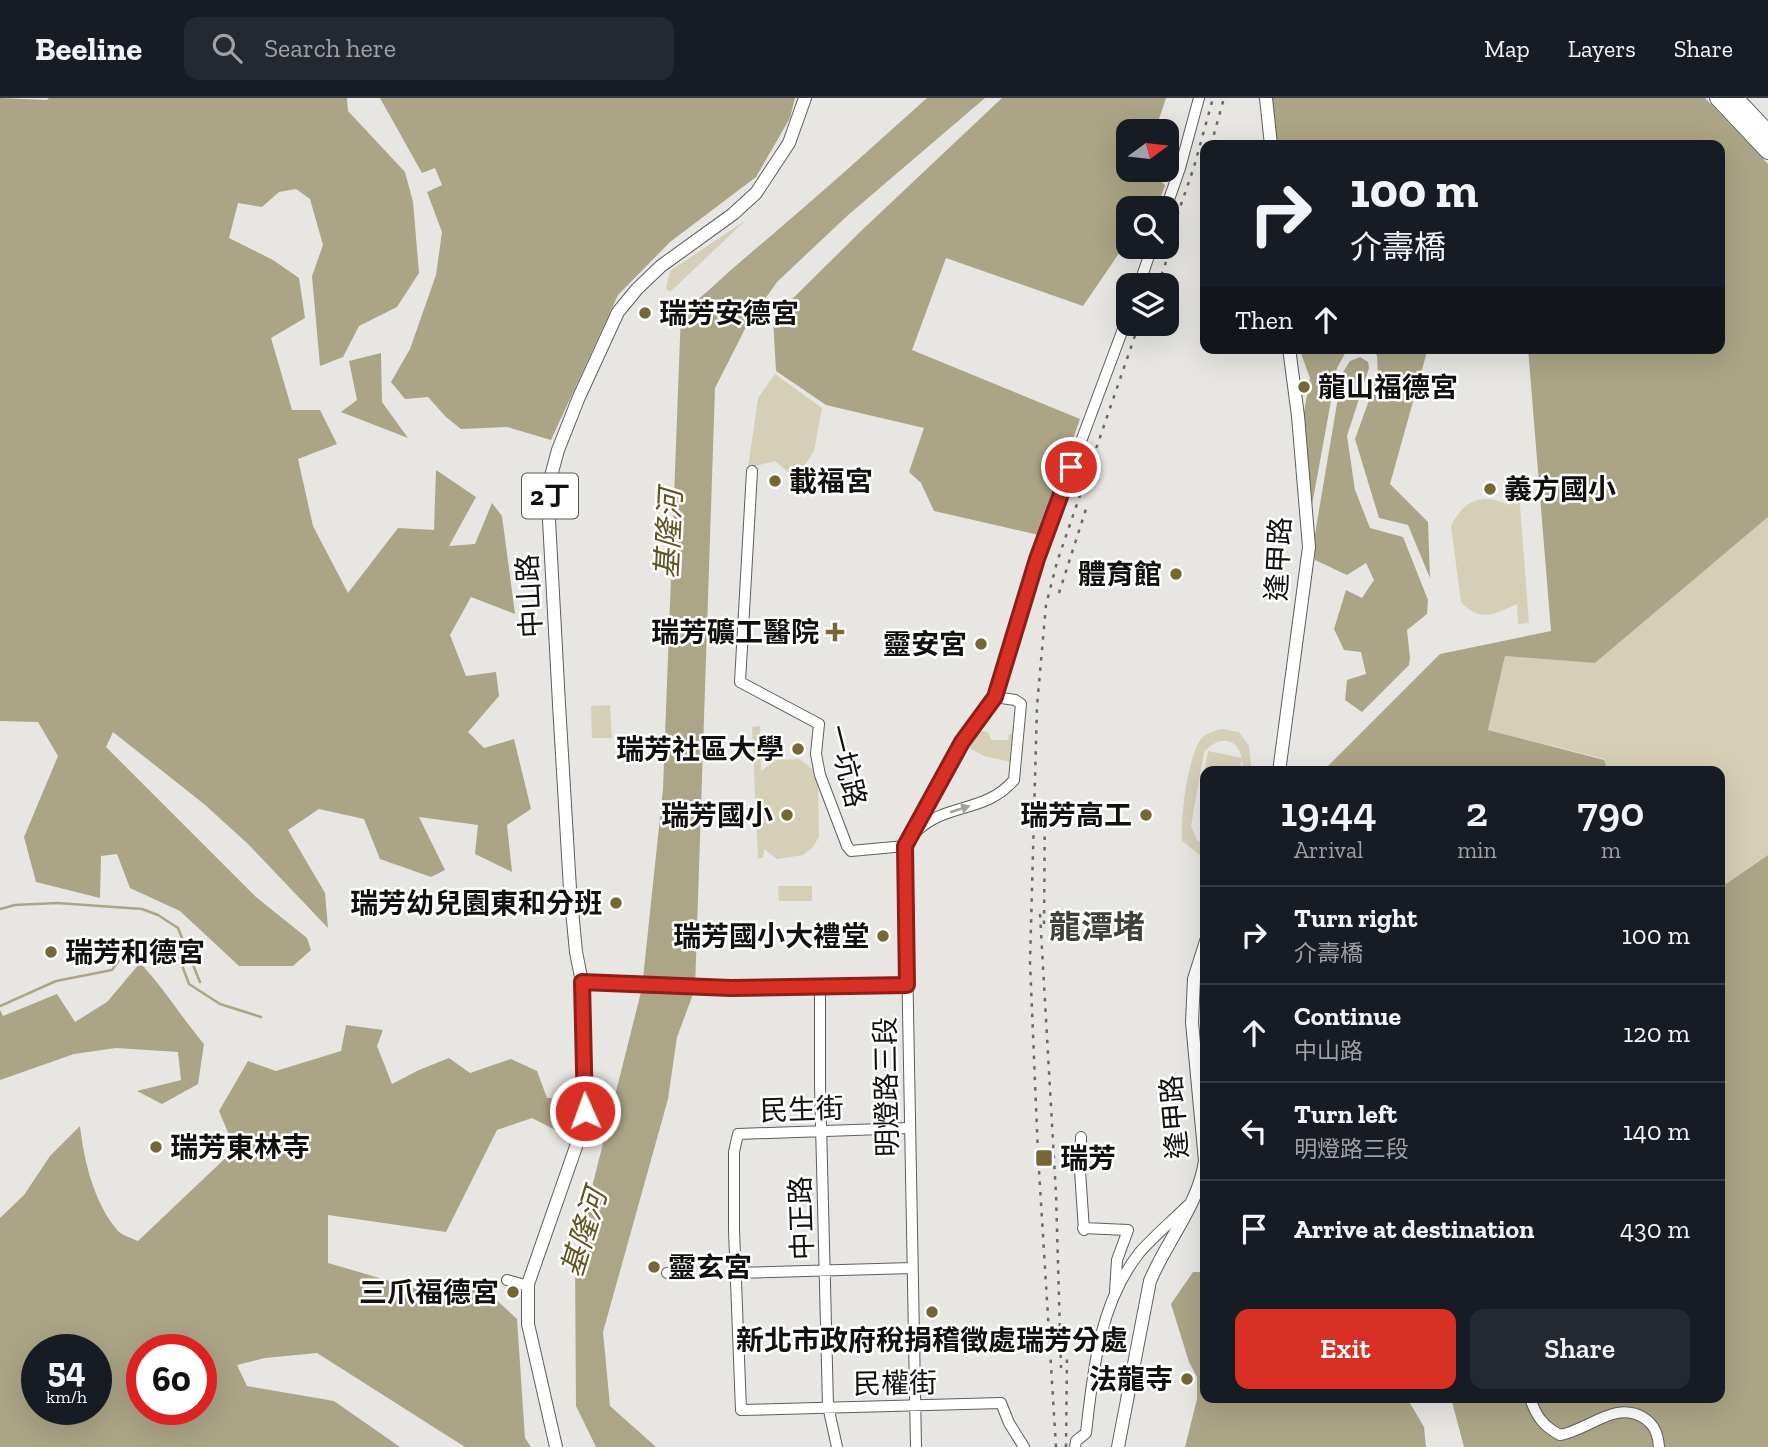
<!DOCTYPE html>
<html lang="en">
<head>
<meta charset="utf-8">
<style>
  body { margin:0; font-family:"Zilla Slab","Noto Sans TC",serif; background:#242831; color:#f1f3f6; height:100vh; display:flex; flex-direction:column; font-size:26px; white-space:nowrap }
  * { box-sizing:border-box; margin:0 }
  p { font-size:23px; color:#9ea1a6 }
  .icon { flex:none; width:38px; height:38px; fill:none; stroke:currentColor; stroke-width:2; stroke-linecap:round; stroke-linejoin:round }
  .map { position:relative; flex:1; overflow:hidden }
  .details { position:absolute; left:1200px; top:668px; width:525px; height:637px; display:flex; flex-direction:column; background:#171b24; border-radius:14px; box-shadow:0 7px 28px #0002 }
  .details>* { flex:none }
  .guide { position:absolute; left:1200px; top:42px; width:525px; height:214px; border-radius:14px; box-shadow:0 7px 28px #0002; background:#171b24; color:#f1f3f6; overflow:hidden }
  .needle { width:46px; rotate:75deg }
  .fabs { position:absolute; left:1116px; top:21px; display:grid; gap:14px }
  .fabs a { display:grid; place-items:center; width:63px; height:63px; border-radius:14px; background:#171b24; box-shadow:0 7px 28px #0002; font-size:35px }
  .speed { position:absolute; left:21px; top:1236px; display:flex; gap:14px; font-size:35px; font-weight:700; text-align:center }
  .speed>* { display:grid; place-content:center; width:91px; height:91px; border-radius:50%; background:#171b24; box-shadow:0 7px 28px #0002; line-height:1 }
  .speed small { font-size:18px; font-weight:400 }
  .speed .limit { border:10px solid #d22; background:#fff; color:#111 }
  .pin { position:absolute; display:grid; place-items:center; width:60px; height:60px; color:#fff; margin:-30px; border:4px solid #fff; border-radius:50%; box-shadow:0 2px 7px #0007 }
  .me { position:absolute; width:77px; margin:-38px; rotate:358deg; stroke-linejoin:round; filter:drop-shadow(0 0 5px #0008) }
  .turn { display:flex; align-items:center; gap:24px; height:147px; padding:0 35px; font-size:32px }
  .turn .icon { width:91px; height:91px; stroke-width:2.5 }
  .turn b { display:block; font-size:49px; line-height:60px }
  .then { display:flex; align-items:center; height:66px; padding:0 35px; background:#0003; gap:14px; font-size:26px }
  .eta { display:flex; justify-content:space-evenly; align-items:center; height:119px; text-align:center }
  .eta b { font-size:42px; font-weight:600; line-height:49px }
  .button { display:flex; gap:14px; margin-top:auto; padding:14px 35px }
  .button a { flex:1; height:80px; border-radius:14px; background:#d93025; color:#fff; font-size:28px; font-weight:600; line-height:80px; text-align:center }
  .button a+a { background:#242831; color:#f1f3f6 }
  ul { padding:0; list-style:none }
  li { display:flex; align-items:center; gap:21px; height:98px; padding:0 35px; border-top:2px solid #363941 }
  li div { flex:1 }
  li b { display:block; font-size:26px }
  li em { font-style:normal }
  header { display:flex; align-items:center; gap:42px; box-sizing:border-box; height:98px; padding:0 35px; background:#171b24; border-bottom:2px solid #363941 }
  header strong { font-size:33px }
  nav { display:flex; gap:38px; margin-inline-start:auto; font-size:24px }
  .search { width:490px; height:63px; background:#242831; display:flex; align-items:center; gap:18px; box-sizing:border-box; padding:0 24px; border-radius:14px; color:#9ea1a6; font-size:26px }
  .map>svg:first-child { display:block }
</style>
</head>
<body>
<header>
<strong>Beeline</strong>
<div class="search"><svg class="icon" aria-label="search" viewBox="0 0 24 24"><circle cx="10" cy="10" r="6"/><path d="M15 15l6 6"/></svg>Search here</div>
<nav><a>Map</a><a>Layers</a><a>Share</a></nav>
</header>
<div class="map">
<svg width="1768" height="1349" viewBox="0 0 1768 1349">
  <rect width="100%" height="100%" fill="#e7e6e3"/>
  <path fill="#d5cfb8" d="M746,122L670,194L666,190L670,173Z
    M775,276L822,310L814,353L796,381L775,363L748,370L758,300Z
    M1508,381H1518L1529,525L1518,526L1517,506C1495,516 1480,525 1461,504L1451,428C1465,400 1483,395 1510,407Z
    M1768,419V757L1720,790V674H1609L1604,661L1488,632L1505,558L1595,565Z
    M610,607L612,640H592L591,608Z
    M760,628L761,673L776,662L799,661L814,672L818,684L819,739L812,750L803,757L777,761L764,751L763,760H758L752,629Z
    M1222,631L1239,634L1249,648L1252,674H1242C1246,646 1225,631 1204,654L1191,728L1197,742L1206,747V756L1200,757L1182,743C1180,723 1188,654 1202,640C1207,635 1215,633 1222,631Z
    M977,632L988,634L991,642H1008L1009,636H1012L1011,664L984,658L965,648Z
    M1208,653L1242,660L1239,674H1221L1205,670Z
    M778,788H812V803H779Z"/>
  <path fill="#aba486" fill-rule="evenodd" d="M0,0L47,2L49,0H347L348,13L405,74L413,104L419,175L397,209L359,228L343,259L320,268L312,178L323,147L310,101L296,91L279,94L262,109L238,105L229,140L273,162L299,180L305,220L271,240L292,312H320L337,346L298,361L313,428L348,495L398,430L434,432L436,372L476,399L449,448L475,446L492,405L502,418L515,516L471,499L450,537L466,578L496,574L499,598L468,634L484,650L514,641L531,711L507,727L512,774L475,756L478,727L419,719L445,772L431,779L380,761L364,721L319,711L288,732L325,795L328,830L248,746L204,706L113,634L106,649L256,799L307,840L311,852L293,868H239L180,813L130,790L117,756L101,758L100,800L36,784L24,739L58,658L38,624L0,623Z
    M380,0H795L790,20L756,79L670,144L618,197L551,342L507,329L461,331L446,319L428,299L405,301L391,284L410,251L436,177L442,134L427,94L442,87L435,70L422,75Z
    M1002,0H1166L1155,33H1129V72H1148L1165,87L1157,110H1129V146L1124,148L1083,208L946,160L912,252L1080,321L1039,437L934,413L921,385L909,374L924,330L826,307L776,273L773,220L861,133Z
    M1270,0H1705L1768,66V419L1595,565L1505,558L1488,632L1604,662L1609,674H1326V670L1440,556L1551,533L1528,250H1720V47H1275Z
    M1299,250H1348L1337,270L1310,418L1303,320L1310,280Z
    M1373,250H1428L1390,386L1428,424L1430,480L1408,427L1379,420L1355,341L1378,277L1377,258Z
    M381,255L382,304L408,340L341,314L357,302L349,263Z
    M1360,259L1368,264L1369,270L1347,338L1355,392L1370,430L1403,439L1428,502L1427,516L1407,532L1410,560L1409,567L1362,614L1345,602L1347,582L1366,576L1361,554L1344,552L1334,531L1346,492L1362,500L1374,482L1366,465L1347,477L1315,462L1314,442L1342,276L1350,263Z
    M1768,757V1349H1464L1451,1300H1720V790Z
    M140,865C164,890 181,919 204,946L198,986L162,1006L137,993L181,982L178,954L116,950L74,956L0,982V912L3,918L57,896L75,924L107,904Z
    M346,927L383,932L377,948L392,986L419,972L449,960L470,975L511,961L537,973L547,1000L572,1001L567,1038L532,1020L497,1032L446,1134L328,1117V1165L424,1193L477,1184L517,1221L525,1340L531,1349H465L317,1255L265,1260L237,1267L247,1288L334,1303L400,1349H0V1120L24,1097L50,1058L80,1028C84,1063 94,1105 118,1133C123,1138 132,1140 138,1143L235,1051L219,1013L248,963L276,973L341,953ZM37,1251H96V1311H37ZM142,1251H201V1311H142Z
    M1193,1174H1206V1300H1407L1424,1329L1426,1349H1185L1197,1301V1279L1189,1264L1171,1206Z"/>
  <path fill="#ada587" d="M927,0H985L847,118L777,184L748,225L715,290L695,891L677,939L668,1001L603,1234L610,1308L656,1349H596L576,1308L575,1157L642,890L663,691L681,214C705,198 724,177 746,159C808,107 867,54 927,0Z"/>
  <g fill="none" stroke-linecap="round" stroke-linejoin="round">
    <path stroke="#ada587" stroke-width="2.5" d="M0,811L15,807L57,805L142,811L158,817L178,830L200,884
      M0,908L56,883L112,872L131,846L139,844L179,859L189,886L220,906L261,919"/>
    <defs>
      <path id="minor" d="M1166,110L1180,70L1199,0
        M1139,187L1152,149
        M752,373L740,584L819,626L816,656L820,677L847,748L851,753L905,748
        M918,732C946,705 986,715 1014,682L1021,606L1015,602L995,599
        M582,884L731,890L907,887
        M820,888V986L828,1308L837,1349
        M910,1030L738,1036L734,1054V1132L741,1312L1001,1305L1009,1325L1024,1349
        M1081,1039L1080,1073L1084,1132
        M1083,1130L1128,1132L1117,1162L1115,1194
        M667,1175H668
        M735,1175L912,1170
        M507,1182L528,1188
        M1530,1300C1536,1318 1543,1328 1560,1337C1589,1332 1615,1302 1644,1320C1655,1327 1658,1337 1659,1349
        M916,1349L905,748L962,644L995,599L1037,461L1129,215
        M1075,1349L1076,1343L1086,1335C1093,1273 1099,1205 1140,1154C1154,1138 1172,1123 1187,1108"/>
      <path id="major" d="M1266,0L1271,47
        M1279,674L1309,449L1298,318L1289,250
        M556,1349L528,1226V1186L578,1043L585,1013L582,884L576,854L570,791L559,606L549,422L551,378L558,352L579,299L618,214L637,191L661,168L733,116L756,95L789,45L805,0
        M1118,1349L1150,1183C1166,1144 1199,1106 1205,1063L1192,924L1194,881L1206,843"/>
      <path id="highway" d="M1718,0L1768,53
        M1735,0L1768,35"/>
    </defs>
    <use href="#minor" stroke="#5f5e5b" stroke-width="12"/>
    <use href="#major" stroke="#5f5e5b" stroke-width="14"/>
    <use href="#highway" stroke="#5f5e5b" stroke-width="18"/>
    <use href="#minor" stroke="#fff" stroke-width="10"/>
    <use href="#major" stroke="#fff" stroke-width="12"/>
    <use href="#highway" stroke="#fff" stroke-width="16"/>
    <path stroke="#6a6967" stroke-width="2.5" stroke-dasharray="3.5 7" stroke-linecap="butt" d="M1211,47L1224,0
      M1167,147L1194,69L1213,0
      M1158,187L1175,138
      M1059,495L1086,411
      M1040,816L1056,1096L1061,1270
      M1044,826L1045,700
      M1056,1349L1038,1056L1030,864L1037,608L1046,507L1057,464L1139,226
      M1066,1349L1067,1259"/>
  </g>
  <defs><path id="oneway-solid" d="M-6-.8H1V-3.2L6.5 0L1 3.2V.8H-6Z" transform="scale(1.75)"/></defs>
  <use fill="#a0a09f" href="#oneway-solid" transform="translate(960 711) rotate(-18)"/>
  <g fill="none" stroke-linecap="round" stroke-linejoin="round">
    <defs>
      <path id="route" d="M585,1013L582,884L731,890L907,887L905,748L962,644L995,599L1037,461L1071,369"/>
    </defs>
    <use href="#route" stroke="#8d1f18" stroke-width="18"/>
    <use href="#route" stroke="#d93025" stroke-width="12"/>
  </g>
  <g fill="#756835" stroke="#fff" stroke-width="2.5">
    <circle cx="645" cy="215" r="7"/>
    <circle cx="1304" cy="289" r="7"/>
    <circle cx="775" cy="383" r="7"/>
    <circle cx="1490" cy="391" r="7"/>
    <circle cx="1176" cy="476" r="7"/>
    <path d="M831.5 523.5h7v7h7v7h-7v7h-7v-7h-7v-7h7z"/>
    <circle cx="981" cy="546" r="7"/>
    <circle cx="798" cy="651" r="7"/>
    <circle cx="787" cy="717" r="7"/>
    <circle cx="1146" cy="717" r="7"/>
    <circle cx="616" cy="805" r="7"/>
    <circle cx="883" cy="838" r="7"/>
    <circle cx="51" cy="854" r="7"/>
    <circle cx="156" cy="1049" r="7"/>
    <rect x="1035" y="1051" width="18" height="18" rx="3.5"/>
    <circle cx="654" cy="1169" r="7"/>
    <circle cx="513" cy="1194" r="7"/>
    <circle cx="932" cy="1214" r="7"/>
    <circle cx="1187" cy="1281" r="7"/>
  </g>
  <g text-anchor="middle" stroke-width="5" stroke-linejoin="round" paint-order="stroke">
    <rect fill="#fff" stroke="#595858" stroke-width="2" x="522" y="375.5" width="56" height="45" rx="5"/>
    <g font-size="26" font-weight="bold" fill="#121110">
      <text x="550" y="407">2丁</text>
    </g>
    <g font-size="28" font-weight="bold" fill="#121110" stroke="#fff" text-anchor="end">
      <text x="659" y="225" text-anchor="start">瑞芳安德宮</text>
      <text x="1318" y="299" text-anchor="start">龍山福德宮</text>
      <text x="789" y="393" text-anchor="start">載福宮</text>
      <text x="1504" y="401" text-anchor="start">義方國小</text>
      <text x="1162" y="486">體育館</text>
      <text x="819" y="544">瑞芳礦工醫院</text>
      <text x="967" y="556">靈安宮</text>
      <text x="784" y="661">瑞芳社區大學</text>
      <text x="773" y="727">瑞芳國小</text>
      <text x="1132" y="727">瑞芳高工</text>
      <text x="602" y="815">瑞芳幼兒園東和分班</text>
      <text x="869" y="848">瑞芳國小大禮堂</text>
      <text x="65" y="864" text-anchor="start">瑞芳和德宮</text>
      <text x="170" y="1059" text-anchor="start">瑞芳東林寺</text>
      <text x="1060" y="1070" text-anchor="start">瑞芳</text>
      <text x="668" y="1179" text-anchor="start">靈玄宮</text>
      <text x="499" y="1204">三爪福德宮</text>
      <text x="932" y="1252" text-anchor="middle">新北市政府稅捐稽徵處瑞芳分處</text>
      <text x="1173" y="1291">法龍寺</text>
    </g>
    <g font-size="28" fill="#121110" stroke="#fff">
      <text transform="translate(1278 461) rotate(-87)" y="10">逢甲路</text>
      <text transform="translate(529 498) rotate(-93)" y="10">中山路</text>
      <text transform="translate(847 668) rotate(76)" y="10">一坑路</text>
      <text transform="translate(886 989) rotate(-91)" y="10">明燈路三段</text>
      <text transform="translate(802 1011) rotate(-2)" y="10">民生街</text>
      <text transform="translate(1174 1019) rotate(-95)" y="10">逢甲路</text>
      <text transform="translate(801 1120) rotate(-92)" y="10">中正路</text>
      <text transform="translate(895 1285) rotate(-1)" y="10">民權街</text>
    </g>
    <g font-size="30" font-style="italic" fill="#625521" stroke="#fff">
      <text transform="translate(669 436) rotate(-87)" y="10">基隆河</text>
      <text transform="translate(584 1135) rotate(-73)" y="10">基隆河</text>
    </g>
    <g font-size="32" font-weight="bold" fill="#3f3f3c" stroke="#fff">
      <text x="1097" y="840">龍潭堵</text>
    </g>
  </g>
</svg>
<div class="fabs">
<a><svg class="needle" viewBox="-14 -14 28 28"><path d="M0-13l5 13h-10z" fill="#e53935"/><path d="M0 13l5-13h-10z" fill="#9ea1a6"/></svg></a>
<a><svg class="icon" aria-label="search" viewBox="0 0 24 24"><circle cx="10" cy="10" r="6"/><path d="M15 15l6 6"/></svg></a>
<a><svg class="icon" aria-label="layers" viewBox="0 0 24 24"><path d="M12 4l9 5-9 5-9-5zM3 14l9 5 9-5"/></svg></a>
</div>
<div class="speed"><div>54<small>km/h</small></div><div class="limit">60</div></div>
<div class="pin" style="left:1071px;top:369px;background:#d93025"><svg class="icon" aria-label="arrive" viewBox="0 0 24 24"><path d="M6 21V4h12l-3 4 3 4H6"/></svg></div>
<svg class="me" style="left:585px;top:1013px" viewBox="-20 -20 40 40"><circle r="17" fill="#d93025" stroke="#fff" stroke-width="3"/><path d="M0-11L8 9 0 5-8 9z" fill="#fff"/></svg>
<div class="guide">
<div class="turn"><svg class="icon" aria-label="right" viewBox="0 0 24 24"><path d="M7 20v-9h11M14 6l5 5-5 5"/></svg><div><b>100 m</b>介壽橋</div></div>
<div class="then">Then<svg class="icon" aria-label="ahead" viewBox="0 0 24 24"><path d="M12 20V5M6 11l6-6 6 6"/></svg></div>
</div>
<section class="details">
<div class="eta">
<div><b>19:44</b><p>Arrival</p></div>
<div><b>2</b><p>min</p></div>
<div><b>790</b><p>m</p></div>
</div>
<ul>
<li><svg class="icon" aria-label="right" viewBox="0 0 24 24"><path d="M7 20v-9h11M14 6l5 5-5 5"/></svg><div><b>Turn right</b><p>介壽橋</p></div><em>100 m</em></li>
<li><svg class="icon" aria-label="ahead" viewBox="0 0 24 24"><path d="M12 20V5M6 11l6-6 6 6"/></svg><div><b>Continue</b><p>中山路</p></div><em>120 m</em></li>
<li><svg class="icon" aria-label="left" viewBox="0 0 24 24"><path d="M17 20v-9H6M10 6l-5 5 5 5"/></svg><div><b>Turn left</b><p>明燈路三段</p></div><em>140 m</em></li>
<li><svg class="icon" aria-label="arrive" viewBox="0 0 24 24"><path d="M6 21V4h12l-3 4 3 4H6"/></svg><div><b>Arrive at destination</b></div><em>430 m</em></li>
</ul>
<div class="button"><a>Exit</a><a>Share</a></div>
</section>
</div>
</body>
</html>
